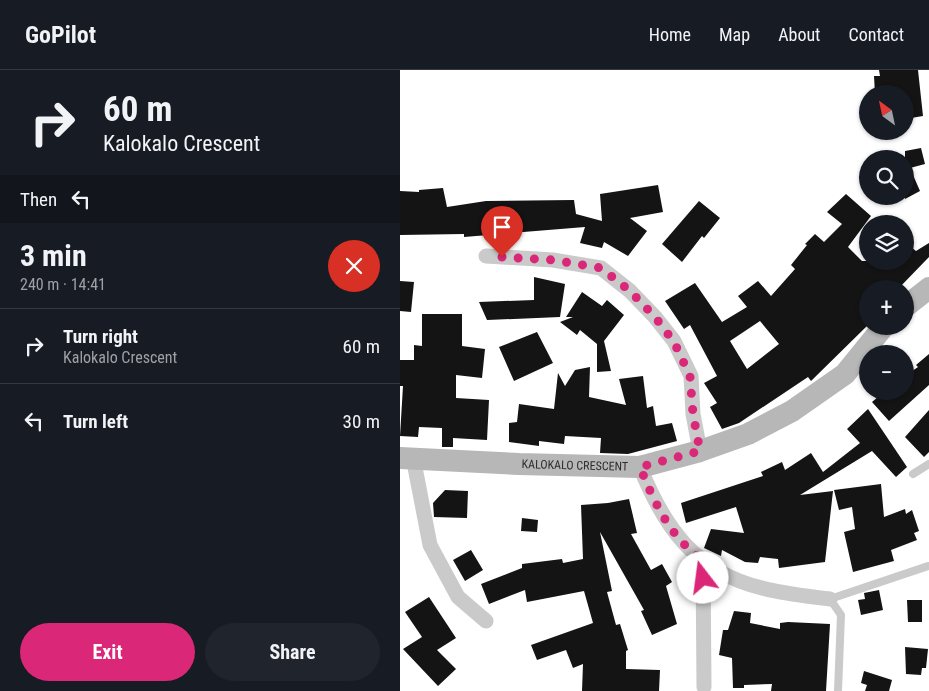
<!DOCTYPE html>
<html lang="en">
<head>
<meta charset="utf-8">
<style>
  body { margin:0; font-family:"Roboto Condensed",sans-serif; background:#20242c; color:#f1f3f6; height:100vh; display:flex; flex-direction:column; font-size:19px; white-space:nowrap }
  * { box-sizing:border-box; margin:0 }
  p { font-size:16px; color:#9ea1a6 }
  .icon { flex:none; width:28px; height:28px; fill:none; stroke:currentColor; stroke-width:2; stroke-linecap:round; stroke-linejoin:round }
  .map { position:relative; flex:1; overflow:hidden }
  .details { display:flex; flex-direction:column; background:#171b24; width:400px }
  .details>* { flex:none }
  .banner { background:#171b24; color:#f1f3f6; overflow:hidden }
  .needle { width:32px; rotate:327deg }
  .buttons { position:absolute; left:459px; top:15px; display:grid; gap:10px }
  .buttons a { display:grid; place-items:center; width:55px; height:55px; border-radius:50%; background:#171b24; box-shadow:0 1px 4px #0004; font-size:25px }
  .pin { position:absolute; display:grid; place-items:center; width:42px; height:42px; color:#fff; margin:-51px -21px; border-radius:50% 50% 50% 0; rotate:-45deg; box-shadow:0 0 5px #0007 }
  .pin .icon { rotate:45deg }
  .me { position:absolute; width:55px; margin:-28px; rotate:345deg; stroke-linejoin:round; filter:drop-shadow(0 0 4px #0008) }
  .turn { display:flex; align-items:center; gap:18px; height:105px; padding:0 20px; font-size:22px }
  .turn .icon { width:65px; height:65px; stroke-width:2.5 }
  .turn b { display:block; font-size:35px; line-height:42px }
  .then { display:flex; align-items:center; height:48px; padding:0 20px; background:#0003; gap:10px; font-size:19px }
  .round { display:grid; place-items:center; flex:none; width:52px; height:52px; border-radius:26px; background:#20242c }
  .summary { display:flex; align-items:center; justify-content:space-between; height:85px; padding:0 20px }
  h1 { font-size:30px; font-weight:700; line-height:38px }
  .cta { display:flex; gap:10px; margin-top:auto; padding:10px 20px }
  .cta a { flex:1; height:58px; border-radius:30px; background:#db2777; color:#fff; font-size:20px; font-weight:700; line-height:58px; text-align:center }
  .cta a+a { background:#20242c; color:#f1f3f6 }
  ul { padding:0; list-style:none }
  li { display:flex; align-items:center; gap:15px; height:75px; padding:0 20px; border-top:1px solid #363941 }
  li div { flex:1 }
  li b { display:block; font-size:19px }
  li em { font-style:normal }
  header { display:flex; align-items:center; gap:30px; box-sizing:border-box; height:70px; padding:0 25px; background:#171b24; border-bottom:1px solid #363941 }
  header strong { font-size:24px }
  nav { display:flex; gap:28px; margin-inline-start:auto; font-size:18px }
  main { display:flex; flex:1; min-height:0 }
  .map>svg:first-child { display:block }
</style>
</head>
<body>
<header>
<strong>GoPilot</strong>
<nav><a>Home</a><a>Map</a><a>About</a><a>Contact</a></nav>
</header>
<main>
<section class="details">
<div class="banner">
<div class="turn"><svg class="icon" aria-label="right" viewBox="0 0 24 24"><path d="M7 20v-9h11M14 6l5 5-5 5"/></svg><div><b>60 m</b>Kalokalo Crescent</div></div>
<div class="then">Then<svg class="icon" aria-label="left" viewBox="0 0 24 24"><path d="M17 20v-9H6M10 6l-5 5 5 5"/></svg></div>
</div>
<div class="summary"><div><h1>3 min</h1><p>240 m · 14:41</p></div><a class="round" style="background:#d93025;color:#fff"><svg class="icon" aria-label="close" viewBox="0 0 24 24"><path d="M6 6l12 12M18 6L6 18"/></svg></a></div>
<ul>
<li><svg class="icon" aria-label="right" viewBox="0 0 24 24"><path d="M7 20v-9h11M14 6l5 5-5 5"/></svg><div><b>Turn right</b><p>Kalokalo Crescent</p></div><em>60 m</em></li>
<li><svg class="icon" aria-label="left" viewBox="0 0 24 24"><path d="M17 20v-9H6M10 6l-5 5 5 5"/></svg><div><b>Turn left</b></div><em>30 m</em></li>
</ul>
<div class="cta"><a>Exit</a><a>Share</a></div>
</section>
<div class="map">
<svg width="529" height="621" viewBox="0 0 529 621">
  <rect width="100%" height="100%" fill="#fff"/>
  <path fill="#141414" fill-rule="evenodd" d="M479,0H518L523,46L505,49V24H475L474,6H480Z
    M521,78L525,94L510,98L520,121L505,129V81Z
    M258,115L263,142L230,148L247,161L228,186L204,172L202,178L180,173L185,157L64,167V164L0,165V121L19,122V120L43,118L47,137L86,131L174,130L176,144L202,151L200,124Z
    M446,124L471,146L448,177L462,191H505V172L516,181L529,173V187L498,219H468V255L411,311L408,307L339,353L322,359L310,337L317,333L304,313L317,306L290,255L284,259L265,231L295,213L322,252L347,237L338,226L358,211L371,226L395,199L391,195L407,175L405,174L415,164L424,172L442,154L427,142ZM360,251L379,274L347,299L330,271Z
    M299,131L320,148L304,168L302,166L282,192L262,174Z
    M134,207L165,214L160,247L87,250L79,232L134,230Z
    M0,211L14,212L11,242L0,241Z
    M182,222L202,236L207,230L224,245L204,271L211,301L197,302V274L180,260L177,265L160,252L173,247H166Z
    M22,244H62V276L85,279L82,308L56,305V328L89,330L87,370L53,368V377H42V358L19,357L18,367L0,366L3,316H0V290H14V275L22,276Z
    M137,262L153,293L114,311L99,277Z
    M529,284V315L489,351L472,332L485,321H505V306L518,297L516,295Z
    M190,297L189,327L226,335L219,309L243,306L247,338L253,336L256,356L272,353L277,371L228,384L200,383L201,368L165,366L164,374L139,371V376L109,372V353L117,352L119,334L154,339L158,303L165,316L175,300Z
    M468,339L507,397L496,407L472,381L400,425L433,421L425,492L379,498L378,489L360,487L358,493L345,492L322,480L321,486L304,478L311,459L344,463L336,437L286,453L281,433L363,406L361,402L382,392L385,400L411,383L423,402L460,373L447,359Z
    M529,340V382L524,387L505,367Z
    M481,414L484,447L505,439L506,444L512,440L519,461L514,463L517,470L491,480L494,491L453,502L444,462L455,459L452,437L439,440L434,420Z
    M45,420L68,421L67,448L34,447L33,433Z
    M229,429L237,463L231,464L251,500L262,494L272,512L266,516L277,554L252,565L241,541L244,540L200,462L212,521L207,522L216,555L220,554L228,580L226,581V599L260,600L259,621H182L183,594L173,598L166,580L137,590L131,575L193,553L184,521L127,532L125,520L89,534L81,514L122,498V494L162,489L163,493L183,489L181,435L208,433Z
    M122,448L138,450L137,462L121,461Z
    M71,480L83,500L65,511L53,490Z
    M479,520L483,540L461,545L458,530L465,529L464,523Z
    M29,527L56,568L37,580L56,599L38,616L3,579L22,567L5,542Z
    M507,530H522V552H508Z
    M334,541L351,543L350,553L380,559V553L388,552L430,554L426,621H371L372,614L344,615V618H333L332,588L319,585L323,560H328Z
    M505,577L528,579L526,598H522L521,605L506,604Z
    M464,601L492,610L489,621H465L467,615L461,613Z"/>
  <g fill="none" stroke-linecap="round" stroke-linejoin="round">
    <path stroke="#cacaca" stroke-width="8" d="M513,404L529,394
      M438,621L441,545L430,529L528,496"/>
    <path stroke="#cacaca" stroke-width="15" d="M86,186L153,190L201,198L230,221L255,247L274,271L291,306L293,344L300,381
      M13,387L30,475L58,527L86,551
      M240,397C264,457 295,502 362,518C384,524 407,526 430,529
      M303,490L304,617"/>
    <g stroke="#b7b7b7" stroke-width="22">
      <path d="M505,237L529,218"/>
      <path id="s1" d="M0,388L119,394L240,397L300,381L348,364L392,341L445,304L484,256"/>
    </g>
  </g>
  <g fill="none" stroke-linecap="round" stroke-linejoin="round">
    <path stroke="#db2777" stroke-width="9" stroke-dasharray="0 16.2" d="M102,187L153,190L201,198L230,221L255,247L274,272L290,306L293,344L300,381L240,397C254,432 271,469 303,490V508"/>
  </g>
  <g text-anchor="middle" stroke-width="5" stroke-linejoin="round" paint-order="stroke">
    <g font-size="12" fill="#2d2d2d" stroke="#fff">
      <text dy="4" stroke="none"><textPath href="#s1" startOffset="175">KALOKALO CRESCENT</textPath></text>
    </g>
  </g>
</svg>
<div class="buttons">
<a><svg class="needle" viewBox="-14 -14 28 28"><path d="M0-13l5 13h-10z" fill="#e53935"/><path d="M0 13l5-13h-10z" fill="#9ea1a6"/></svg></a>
<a><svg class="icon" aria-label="search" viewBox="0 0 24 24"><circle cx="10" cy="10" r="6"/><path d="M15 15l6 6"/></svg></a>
<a><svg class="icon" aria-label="layers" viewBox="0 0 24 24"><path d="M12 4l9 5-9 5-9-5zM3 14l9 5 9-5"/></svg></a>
<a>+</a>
<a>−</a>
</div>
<div class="pin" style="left:102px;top:187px;background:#d93025"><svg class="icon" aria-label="arrive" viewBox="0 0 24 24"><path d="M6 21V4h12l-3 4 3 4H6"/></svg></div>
<svg class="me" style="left:303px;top:508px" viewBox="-20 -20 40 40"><circle r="19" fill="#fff"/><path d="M0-13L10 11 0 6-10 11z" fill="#db2777"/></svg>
</div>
</main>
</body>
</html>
